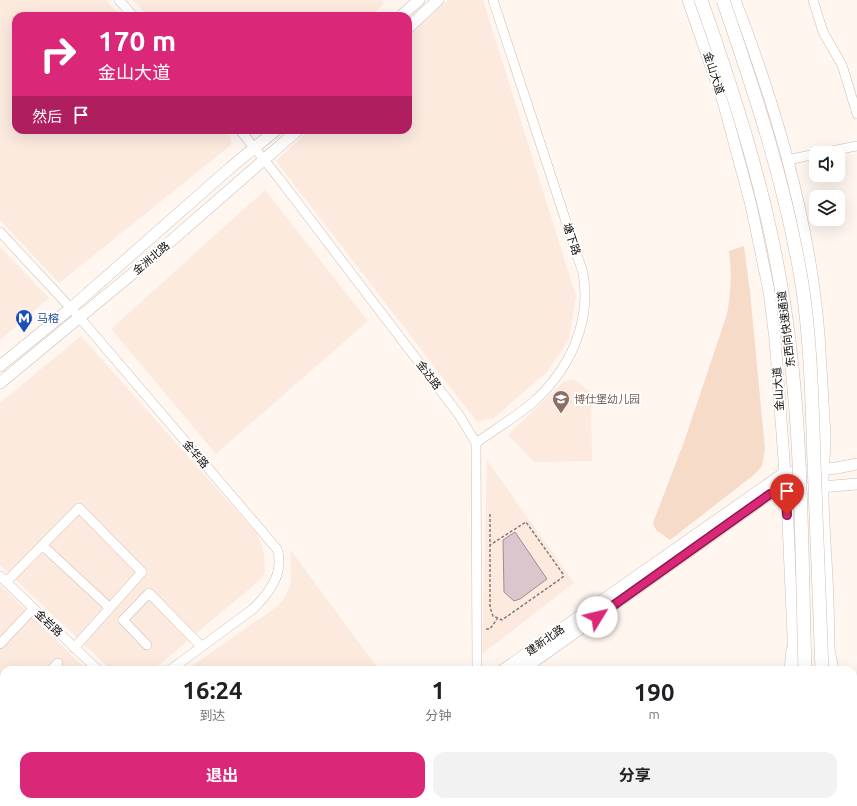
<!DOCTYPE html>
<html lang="zh">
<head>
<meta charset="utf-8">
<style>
  body { margin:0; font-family:Ubuntu,"Noto Sans SC",sans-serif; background:#f2f2f2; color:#202124; height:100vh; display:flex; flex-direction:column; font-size:15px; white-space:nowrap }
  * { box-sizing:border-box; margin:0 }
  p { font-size:13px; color:#757577 }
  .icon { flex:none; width:22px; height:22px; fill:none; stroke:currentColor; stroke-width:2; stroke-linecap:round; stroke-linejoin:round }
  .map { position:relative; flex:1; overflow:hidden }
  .panel { position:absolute; left:0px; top:666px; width:857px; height:140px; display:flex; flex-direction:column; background:#fff; border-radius:12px 12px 0 0; box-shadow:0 4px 16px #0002 }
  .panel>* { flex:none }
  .top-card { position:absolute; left:12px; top:12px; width:400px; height:122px; border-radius:12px; box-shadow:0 4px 16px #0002; background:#db2777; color:#fff; overflow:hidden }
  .buttons { position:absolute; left:809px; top:146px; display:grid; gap:8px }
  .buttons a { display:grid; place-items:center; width:36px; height:36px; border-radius:8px; background:#fff; box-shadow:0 4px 16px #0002; font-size:20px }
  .pin { position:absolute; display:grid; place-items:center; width:34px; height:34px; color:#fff; margin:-41px -17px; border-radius:50% 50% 50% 0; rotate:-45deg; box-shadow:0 0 4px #0007 }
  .pin .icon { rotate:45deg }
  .me { position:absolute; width:44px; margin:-22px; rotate:54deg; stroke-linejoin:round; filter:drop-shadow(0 0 3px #0008) }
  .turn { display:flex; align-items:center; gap:14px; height:84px; padding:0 20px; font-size:18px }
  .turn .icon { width:52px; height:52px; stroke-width:2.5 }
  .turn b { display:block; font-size:28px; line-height:34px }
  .then { display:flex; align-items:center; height:38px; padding:0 20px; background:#0003; gap:8px; font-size:15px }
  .eta { display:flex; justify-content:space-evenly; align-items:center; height:68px; text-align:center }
  .eta b { font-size:24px; font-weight:700; line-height:28px }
  .primary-button { display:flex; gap:8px; margin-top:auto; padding:8px 20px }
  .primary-button a { flex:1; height:46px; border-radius:12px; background:#db2777; color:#fff; font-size:16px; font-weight:700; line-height:46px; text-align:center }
  .primary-button a+a { background:#f2f2f2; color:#202124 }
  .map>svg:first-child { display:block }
</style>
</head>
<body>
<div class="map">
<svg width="857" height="806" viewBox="0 0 857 806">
  <rect width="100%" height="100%" fill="#fff6f0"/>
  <path fill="#fceadf" d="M0,0H106L120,16H16V130H223L231,139V145L59,283L0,220Z
    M133,0H381L384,3L371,16H148Z
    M448,0H483L576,296L569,340L547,372L494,418L477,422L276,161L309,130H408V37Z
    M265,190L368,321L216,454L111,329Z
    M0,247L49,298L0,340Z
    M81,336L257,534L264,553L265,572L260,580L153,670H111L0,565V403Z
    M574,379L591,392L592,461L534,462L508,435L563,382Z
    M487,460L574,583L482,654Z
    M290,549L379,670H186L275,608L283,600L291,584Z
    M0,585L87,670H4V802H178L181,806H0Z"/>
  <path fill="#f7dbc9" d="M744,246L750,292L765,449L762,466L755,474L670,540L656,530L653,523L685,439L727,314C731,293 732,272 729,251Z"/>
  <path fill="#d9c7cd" stroke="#9d8d92" d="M515,532L547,579L520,599L514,601L504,592L503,540Z"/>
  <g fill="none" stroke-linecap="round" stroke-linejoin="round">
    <defs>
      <path id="minor" d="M119,0L133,16
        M813,0L823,32L842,65L857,114
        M240,130L278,177L459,415L476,443L477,670
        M822,153L857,146
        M787,160L816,154
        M0,232L80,318L277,549C285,573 269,593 253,609L170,670
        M476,443C494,430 514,418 531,404C569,371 592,323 583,273L493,0
        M42,545L110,608
        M0,576L98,670
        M6,582L79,508L142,572L74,648
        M0,644L33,609
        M147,645L123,620L149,593L202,647
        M51,670L58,663
        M0,693L4,697
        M0,727L4,731
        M0,752L4,748
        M0,767L3,771L0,773
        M0,791L4,788
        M91,802L94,806
        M156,802L159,806
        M203,802L206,806
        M479,802V806
        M38,806L42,802
        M143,806L147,802"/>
      <path id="major" d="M688,0L723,101L751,205L769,291L775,339L787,500L794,659
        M735,0C776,106 810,221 819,335C821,368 823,402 825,436C825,456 822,476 823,496C824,550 831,604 828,657
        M401,16L419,0
        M408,28L438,0
        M0,366L71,308L230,168L276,130
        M0,383L155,255L298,130
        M503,670L784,473L837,468L857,464
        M522,670L770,494L786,490L857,484
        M802,802L803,806
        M323,806L328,802"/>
      <path id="highway" d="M828,649L832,670
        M791,670L793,650
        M791,802V806
        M810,802V806
        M826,802L827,806
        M841,802V806"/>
    </defs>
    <use href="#minor" stroke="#cdbeb5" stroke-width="10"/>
    <use href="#major" stroke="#cdbeb5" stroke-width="12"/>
    <use href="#highway" stroke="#cdbeb5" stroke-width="14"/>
    <path stroke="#807975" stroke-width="1.5" stroke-dasharray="3 2" stroke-linecap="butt" d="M490,514V607L493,616L502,620L563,577V574L526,522L490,545
      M486,629H490L497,619"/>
    <use href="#minor" stroke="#fff" stroke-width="9"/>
    <use href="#major" stroke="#fff" stroke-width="11"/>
    <use href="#highway" stroke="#fff" stroke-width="13"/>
    <defs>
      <path id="highway-bridge" d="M701,0C734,94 765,189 781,287C803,411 801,544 805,670
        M723,0C755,93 786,186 802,284C811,342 812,402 814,461C817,531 819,600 822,670"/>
    </defs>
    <use href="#highway-bridge" stroke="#cdbeb5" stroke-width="14" stroke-linecap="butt"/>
    <use href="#highway-bridge" stroke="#fff" stroke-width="13"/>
  </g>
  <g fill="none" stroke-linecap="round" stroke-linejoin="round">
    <defs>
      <path id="route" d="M597,617L770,494L786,490L787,515"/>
    </defs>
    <use href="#route" stroke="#8e194d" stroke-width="10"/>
    <use href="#route" stroke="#db2777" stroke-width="7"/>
  </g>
  <defs>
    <symbol id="metro-pin" viewBox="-11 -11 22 30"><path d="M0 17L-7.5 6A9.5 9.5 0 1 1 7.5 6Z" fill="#1a4fb4" stroke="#fff"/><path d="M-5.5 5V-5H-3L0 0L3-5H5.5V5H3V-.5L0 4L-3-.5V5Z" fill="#fff"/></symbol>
    <symbol id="school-pin" viewBox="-11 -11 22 30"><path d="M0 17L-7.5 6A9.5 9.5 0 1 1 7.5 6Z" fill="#8d6e63" stroke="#fff"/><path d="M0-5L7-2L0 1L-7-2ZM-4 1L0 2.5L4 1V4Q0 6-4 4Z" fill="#fff"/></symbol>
  </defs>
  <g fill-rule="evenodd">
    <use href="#metro-pin" x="14" y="308" width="20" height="27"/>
    <use href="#school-pin" x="551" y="389" width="20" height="27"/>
  </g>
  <g text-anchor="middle" stroke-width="4" stroke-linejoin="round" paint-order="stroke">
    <g font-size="11" fill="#110c09" stroke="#fff">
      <text transform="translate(714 73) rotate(72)" y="4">金山大道</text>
      <text transform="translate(572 239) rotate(72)" y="4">塘下路</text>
      <text transform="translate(151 258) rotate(-40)" y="4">金洲北路</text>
      <text transform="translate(786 329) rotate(-97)" y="4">东西向快速通道</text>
      <text transform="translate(429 375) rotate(53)" y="4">金达路</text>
      <text transform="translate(778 389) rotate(-94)" y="4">金山大道</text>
      <text transform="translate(196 454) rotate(49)" y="4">金华路</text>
      <text transform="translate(49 623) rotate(43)" y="4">金岩路</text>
      <text transform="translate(545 640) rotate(-35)" y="4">建新北路</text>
    </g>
    <g font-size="11" fill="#164399" stroke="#fff" text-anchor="start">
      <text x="37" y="322">马榕</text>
    </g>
    <g font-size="11" fill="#785e54" stroke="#fff" text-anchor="start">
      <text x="574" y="403">博仕堡幼儿园</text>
    </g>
  </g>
</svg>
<div class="buttons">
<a><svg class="icon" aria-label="sound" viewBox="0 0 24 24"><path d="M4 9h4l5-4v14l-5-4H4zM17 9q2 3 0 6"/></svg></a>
<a><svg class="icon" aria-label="layers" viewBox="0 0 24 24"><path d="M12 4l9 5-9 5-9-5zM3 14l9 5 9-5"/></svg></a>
</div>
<div class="pin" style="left:787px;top:515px;background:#d93025"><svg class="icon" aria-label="arrive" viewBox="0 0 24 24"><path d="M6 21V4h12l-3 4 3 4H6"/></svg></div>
<svg class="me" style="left:597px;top:617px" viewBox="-20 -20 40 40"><circle r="19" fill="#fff"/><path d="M0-13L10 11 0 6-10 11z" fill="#db2777"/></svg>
<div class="top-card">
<div class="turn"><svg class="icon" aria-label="right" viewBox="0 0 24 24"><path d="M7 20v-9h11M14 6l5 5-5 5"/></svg><div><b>170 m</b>金山大道</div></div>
<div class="then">然后<svg class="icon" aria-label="arrive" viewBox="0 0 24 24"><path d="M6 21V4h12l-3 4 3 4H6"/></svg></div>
</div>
<section class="panel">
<div class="eta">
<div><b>16:24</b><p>到达</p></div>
<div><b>1</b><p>分钟</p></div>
<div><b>190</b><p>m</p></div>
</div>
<div class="primary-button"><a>退出</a><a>分享</a></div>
</section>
</div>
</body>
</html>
